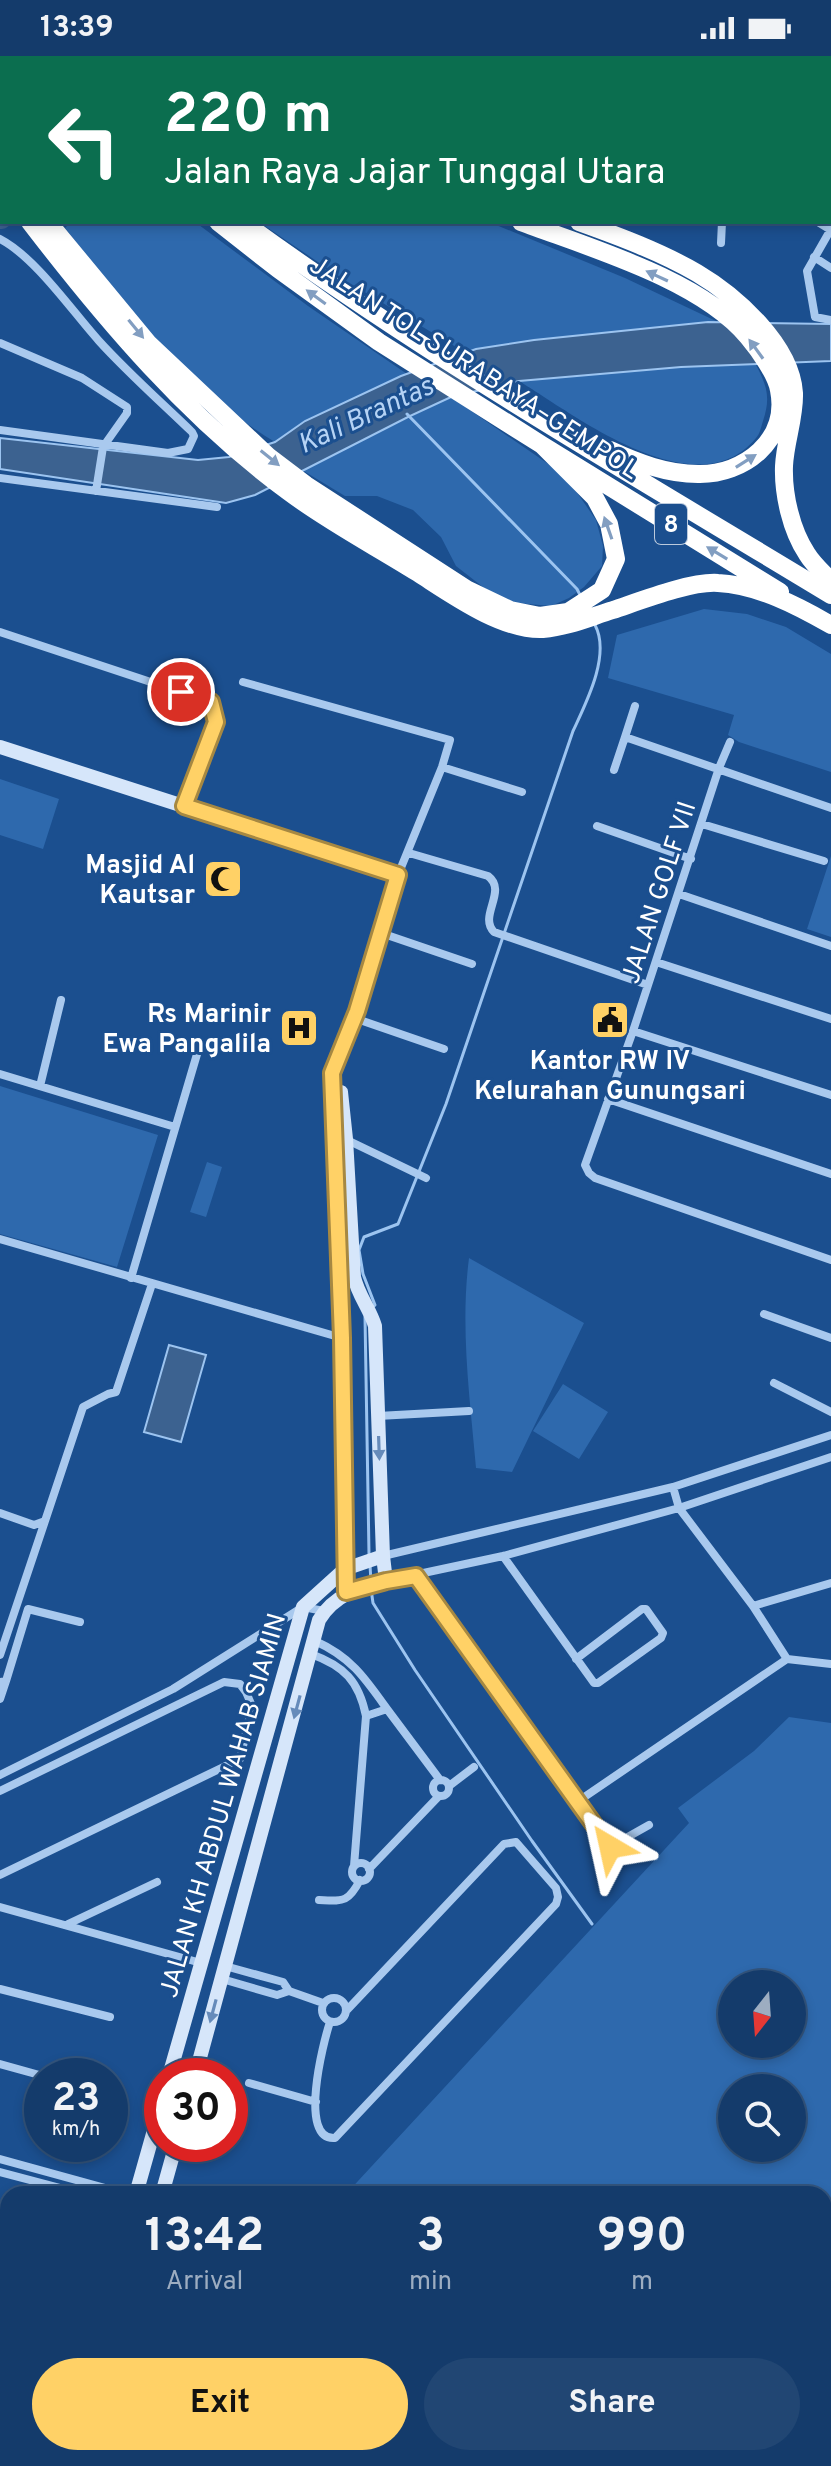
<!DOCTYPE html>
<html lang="en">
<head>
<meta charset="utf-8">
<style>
  body { margin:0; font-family:Overpass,sans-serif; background:#214673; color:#f1f3f6; height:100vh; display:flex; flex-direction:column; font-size:30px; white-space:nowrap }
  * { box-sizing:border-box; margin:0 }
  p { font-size:26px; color:#9dadc1 }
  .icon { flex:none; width:44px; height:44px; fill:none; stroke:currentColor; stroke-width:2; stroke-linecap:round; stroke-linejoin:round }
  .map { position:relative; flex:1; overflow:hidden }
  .drawer { position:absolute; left:0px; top:2130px; width:832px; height:280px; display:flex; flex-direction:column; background:#143b6b; border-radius:24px 24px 0 0; box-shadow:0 4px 12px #0003,0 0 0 2px #33557e }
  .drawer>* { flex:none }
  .banner { position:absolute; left:0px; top:0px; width:832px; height:168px; box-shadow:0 4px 12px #0003,0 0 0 2px #33557e; background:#0b6e4f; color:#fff; overflow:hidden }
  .needle { width:52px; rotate:197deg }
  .tools { position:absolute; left:718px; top:1914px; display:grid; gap:16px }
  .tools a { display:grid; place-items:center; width:88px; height:88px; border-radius:50%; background:#143b6b; box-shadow:0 4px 12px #0003,0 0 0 2px #33557e; font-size:40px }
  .speed { position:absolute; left:24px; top:2002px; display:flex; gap:16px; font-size:40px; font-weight:700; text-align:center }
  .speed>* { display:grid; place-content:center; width:104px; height:104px; border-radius:50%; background:#143b6b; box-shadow:0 4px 12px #0003,0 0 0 2px #33557e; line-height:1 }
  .speed small { font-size:20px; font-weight:400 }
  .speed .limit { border:12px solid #d22; background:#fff; color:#111 }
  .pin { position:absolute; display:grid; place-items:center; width:68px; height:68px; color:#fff; margin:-34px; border:4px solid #fff; border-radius:50%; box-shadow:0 2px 8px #0007 }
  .me { position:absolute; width:88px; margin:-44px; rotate:324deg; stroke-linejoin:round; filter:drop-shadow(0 0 6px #0008) }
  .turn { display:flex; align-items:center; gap:28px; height:168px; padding:0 32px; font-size:36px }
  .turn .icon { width:104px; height:104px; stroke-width:2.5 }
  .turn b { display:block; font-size:56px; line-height:68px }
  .eta { display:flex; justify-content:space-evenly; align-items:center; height:136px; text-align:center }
  .eta b { font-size:48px; font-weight:700; line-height:56px }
  .action { display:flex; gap:16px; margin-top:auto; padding:16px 32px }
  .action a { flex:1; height:92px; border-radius:48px; background:#ffd166; color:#111; font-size:32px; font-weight:700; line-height:92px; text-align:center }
  .action a+a { background:#214673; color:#f1f3f6 }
  .status { display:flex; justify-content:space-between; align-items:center; height:56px; padding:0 40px; background:#143b6b; direction:ltr }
  .status svg { height:22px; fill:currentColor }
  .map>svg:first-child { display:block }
</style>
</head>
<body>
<div class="status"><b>13:39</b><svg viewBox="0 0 49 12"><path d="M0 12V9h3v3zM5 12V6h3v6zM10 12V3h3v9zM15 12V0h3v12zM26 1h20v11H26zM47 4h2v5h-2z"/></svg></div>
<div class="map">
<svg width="831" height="2410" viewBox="0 0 831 2410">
  <rect width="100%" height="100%" fill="#1b4f8f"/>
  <path fill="#2e69ad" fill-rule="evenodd" d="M71,166H195L308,250L407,318L305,365L275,386C188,334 127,250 65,172Z
    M259,166H489L625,222L718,266L534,284L476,293L466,297L343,223Z
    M755,307C767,330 771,341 763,365C761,371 760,378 756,382C697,454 576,360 519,325L681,311Z
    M451,341L557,414L578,438L596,464L603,490L602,510L584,531L569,542L551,550L516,547L488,535L456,510L441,481L413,454L377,440H345L302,414Z
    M704,553L747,558L786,571L831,598V716L739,686L728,679L734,659L608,622L617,579Z
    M0,723L59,743L43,793L0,779Z
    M831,800V881L807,873Z
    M0,1030L158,1079L117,1211L0,1178Z
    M207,1106L222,1111L206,1161L190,1156Z
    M469,1202L584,1267L512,1416L476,1412C470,1342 460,1272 469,1202Z
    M563,1328L608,1356L579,1403L533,1375Z
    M789,1661L831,1667V2410H92L95,2402H824V2138H346L689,1767L678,1752L754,1695ZM732,1928H792V1988H732ZM732,2032H792V2092H732Z
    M0,2256L8,2258V2395L0,2391Z"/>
  <path fill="#3c6290" stroke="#9cc4f0" stroke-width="2" d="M708,266L831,268V305L681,311L519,325L451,341L408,361L255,439L226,447L0,413V382L198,404L229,401L275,386L305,365L401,320L476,293L534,284Z
    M169,1289L206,1299L181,1386L144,1376Z"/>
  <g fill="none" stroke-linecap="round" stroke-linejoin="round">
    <path stroke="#9cc4f0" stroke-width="3" d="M407,358L577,533L581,541
      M371,1252L375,1249L363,1218L359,1194L364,1181L398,1168L446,1048L573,675C586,647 611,599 595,569
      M365,1261L369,1498
      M370,1509L371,1526
      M371,1533L373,1547L415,1614L532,1785L592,1868"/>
    <path stroke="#3c6290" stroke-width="18" d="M201,2L203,0
      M0,164H2"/>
    <path stroke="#a9c9ee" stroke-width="8" d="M282,0L285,2
      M435,0L438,2
      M643,0L648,2
      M370,2L371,0
      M830,82H831
      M818,166L831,174
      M831,173L807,215L815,261L831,264
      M0,183C35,201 72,255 99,285C128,317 161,346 192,376L194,380L188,393L168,397L0,374
      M721,187L722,166
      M814,201L831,212
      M0,287L82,322L127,351V357L103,391L96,435
      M0,422L217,451
      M0,576L211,646L216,666L184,750
      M243,626L450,684L442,711L398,819
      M625,681L635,650
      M730,686L719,712L633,975L585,1109L589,1117L595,1122L831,1204
      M442,711L522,736
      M614,714L625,681L831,752
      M702,768L824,805
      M597,770L691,803
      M409,797L488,820C508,835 478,860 494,876L648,929
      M679,838L831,890
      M381,877L472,908
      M656,906L831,963
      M354,962L444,993
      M633,975L831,1039
      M0,1018L175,1071
      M40,1030L61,944
      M608,1043L831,1118
      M343,1082L426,1122
      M0,1183L342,1282
      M131,1222L200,988
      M764,1258L831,1282
      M774,1327L831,1356
      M378,1360L469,1355
      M673,1431L679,1452L753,1550L787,1603
      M0,1457L34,1469L45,1465L83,1351L108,1338L116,1336L152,1228
      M383,1500L673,1431L831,1379
      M503,1500L594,1627H598L661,1582L663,1577L646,1553H642L576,1603
      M416,1520L610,1791L649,1769
      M386,1525L503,1500L679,1452L831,1401
      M753,1550L831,1527
      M315,1585C351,1601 365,1622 387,1653
      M311,1598C344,1610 359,1625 366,1660
      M0,1599L45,1465
      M787,1603L831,1608
      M0,1626L6,1625L28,1553L80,1566
      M0,1643L6,1625
      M0,1719L173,1633L303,1551L324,1555
      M433 1732a8 8 0 1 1 16 0a8 8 0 1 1-16 0Z
      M449,1730L474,1711
      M0,1735L224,1626L240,1628L246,1636L252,1650L240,1703L0,1819
      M577,1746L787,1603
      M352 1816a9 9 0 1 1 18 0a9 9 0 1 1-18 0Z
      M354,1810L366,1660L387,1653L440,1724
      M369,1813L439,1740
      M319,1844C343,1845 348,1847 360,1824
      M0,1851L201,1907
      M68,1868L157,1826
      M225,1910L283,1926L289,1935L323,1947
      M222,1923L277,1939L289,1935
      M0,1933L110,1961
      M322 1954a12 12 0 1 1 24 0a12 12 0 1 1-24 0Z
      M330,1966C323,1987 298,2085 335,2082L556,1848L558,1841L556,1832L516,1786L504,1788L347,1954
      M0,2008L43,2020
      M249,2027L316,2046
      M0,2103L127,2138
      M0,2116L83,2138"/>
    <path stroke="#d6e6fa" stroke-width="14" d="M0,691L398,819L357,955L332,1017L342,1282L346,1536
      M169,2020L303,1551L345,1513L383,1500
      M195,2020L319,1564C334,1539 359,1531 386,1525L383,1500L375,1270C370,1253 358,1239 354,1221L346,1083L341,1036
      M136,2138L162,2046
      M162,2138L176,2088
      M59,2410L62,2402
      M87,2410L89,2402"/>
    <path stroke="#f0f6ff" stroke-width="16" d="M125,2L127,0
      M0,104L2,103"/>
    <path stroke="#fff" stroke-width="18" d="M31,0L32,2
      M50,0L52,2
      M235,0L237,2
      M260,0L263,2
      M147,2L151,0
      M0,122L2,126
      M0,142L2,143
      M30,166C106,265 188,362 289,436C329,466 375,490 418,517C451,538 502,575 543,573C568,571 590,561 613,554C640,545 691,525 718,527C758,529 798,550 831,569
      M48,166L148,287L269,401L306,429L468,534L510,554L540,560L568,556L602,534L616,503L609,468L595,442L542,389
      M218,166L278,213L379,286L542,389L780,536
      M243,166C430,303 633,419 831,539
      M521,166C590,192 701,224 748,281C759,294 776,318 779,334C789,384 744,419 698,418C667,418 638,407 610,394
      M579,166C618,180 661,196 697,217C736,240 791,289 794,337C795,361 785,386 784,410C783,438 791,474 807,498C813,508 823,517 831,525"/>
  </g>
  <defs><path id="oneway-solid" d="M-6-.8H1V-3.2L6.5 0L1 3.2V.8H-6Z" transform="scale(2)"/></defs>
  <g fill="#829ec1">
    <use href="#oneway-solid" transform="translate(657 220) rotate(-155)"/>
    <use href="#oneway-solid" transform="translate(316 241) rotate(-144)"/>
    <use href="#oneway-solid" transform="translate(136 273) rotate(51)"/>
    <use href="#oneway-solid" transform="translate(756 293) rotate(-126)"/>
    <use href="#oneway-solid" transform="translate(270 402) rotate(39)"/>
    <use href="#oneway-solid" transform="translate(746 405) rotate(-32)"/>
    <use href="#oneway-solid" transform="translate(608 472) rotate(-109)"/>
    <use href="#oneway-solid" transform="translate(717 497) rotate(-149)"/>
  </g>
  <g fill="#668bba">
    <use href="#oneway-solid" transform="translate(379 1392) rotate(88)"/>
    <use href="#oneway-solid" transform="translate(297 1651) rotate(105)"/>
    <use href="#oneway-solid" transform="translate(213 1955) rotate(105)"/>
  </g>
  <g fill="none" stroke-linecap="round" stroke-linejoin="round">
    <defs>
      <path id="route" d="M181,636L211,646L216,666L184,750L398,819L357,955L332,1017L342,1282L346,1536L386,1525L416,1520L610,1791"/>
    </defs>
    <use href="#route" stroke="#a68842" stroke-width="20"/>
    <use href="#route" stroke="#ffd166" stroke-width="14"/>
  </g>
  <defs>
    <symbol id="mosque-square" viewBox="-11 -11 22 22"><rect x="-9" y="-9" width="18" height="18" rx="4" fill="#ffd166" stroke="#1b4f8f"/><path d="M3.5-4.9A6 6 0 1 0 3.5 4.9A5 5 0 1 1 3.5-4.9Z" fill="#111"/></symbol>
    <symbol id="civic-square" viewBox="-11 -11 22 22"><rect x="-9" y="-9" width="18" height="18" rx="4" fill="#ffd166" stroke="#1b4f8f"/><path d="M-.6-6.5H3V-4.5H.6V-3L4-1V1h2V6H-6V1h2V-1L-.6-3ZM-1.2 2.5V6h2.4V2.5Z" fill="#111"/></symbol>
    <symbol id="hospital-square" viewBox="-11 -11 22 22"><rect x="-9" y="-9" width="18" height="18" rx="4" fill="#ffd166" stroke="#1b4f8f"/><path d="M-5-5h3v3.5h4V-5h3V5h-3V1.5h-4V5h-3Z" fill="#111"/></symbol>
  </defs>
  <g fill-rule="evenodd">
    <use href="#mosque-square" x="201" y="801" width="44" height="44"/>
    <use href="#civic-square" x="588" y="942" width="44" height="44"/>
    <use href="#hospital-square" x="277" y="950" width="44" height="44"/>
  </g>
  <g text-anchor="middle" stroke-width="6" stroke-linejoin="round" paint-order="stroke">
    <rect fill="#1b4f8f" stroke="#bbcadd" stroke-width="2" x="655" y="448" width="32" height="40" rx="6"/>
    <g font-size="24" font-weight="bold" fill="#fff">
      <text x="671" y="476">8</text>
    </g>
    <g font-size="26" fill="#fff" stroke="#1b4f8f">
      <text transform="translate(475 311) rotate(33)" y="9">JALAN TOL SURABAYA–GEMPOL</text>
      <text transform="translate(658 836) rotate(-72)" y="9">JALAN GOLF VII</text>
      <text transform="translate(222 1749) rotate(-74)" y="9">JALAN KH ABDUL WAHAB SIAMIN</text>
    </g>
    <g font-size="26" font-weight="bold" fill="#fff" stroke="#1b4f8f" text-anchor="end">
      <text x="195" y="817">Masjid Al<tspan x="195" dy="30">Kautsar</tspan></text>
      <text x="271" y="966">Rs Marinir<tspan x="271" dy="30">Ewa Pangalila</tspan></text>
      <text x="610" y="1013" text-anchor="middle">Kantor RW IV<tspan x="610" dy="30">Kelurahan Gunungsari</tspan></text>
    </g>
    <g font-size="28" font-style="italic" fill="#b5d3f5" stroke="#1b4f8f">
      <text transform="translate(365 358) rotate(-25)" y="10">Kali Brantas</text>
    </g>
  </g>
</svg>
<div class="tools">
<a><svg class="needle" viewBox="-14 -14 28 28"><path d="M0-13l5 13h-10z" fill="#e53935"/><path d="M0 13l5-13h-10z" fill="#9dadc1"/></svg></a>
<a><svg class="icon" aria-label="search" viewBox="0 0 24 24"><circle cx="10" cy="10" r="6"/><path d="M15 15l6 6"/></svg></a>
</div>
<div class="speed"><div>23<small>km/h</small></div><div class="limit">30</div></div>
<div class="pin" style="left:181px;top:636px;background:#d93025"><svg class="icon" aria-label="arrive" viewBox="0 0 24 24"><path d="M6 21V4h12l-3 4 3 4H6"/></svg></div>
<svg class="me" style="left:610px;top:1791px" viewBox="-20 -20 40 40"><path d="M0-17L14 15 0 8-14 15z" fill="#ffd166" stroke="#fff" stroke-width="4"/></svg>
<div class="banner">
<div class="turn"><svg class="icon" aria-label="left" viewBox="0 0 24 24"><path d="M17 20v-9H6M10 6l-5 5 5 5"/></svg><div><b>220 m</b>Jalan Raya Jajar Tunggal Utara</div></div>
</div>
<section class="drawer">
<div class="eta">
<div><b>13:42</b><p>Arrival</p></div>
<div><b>3</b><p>min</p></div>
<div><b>990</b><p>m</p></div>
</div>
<div class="action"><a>Exit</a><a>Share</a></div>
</section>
</div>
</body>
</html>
